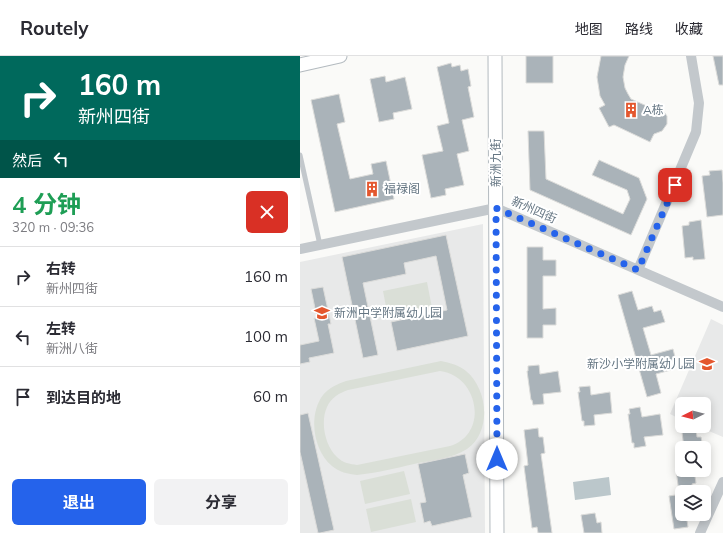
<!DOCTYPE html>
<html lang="zh">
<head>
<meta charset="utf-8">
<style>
  body { margin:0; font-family:Mulish,"Noto Sans SC",sans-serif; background:#f2f2f3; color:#2b2b33; height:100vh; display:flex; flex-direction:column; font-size:15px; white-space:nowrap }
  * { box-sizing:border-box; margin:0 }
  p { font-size:13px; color:#7c7c81 }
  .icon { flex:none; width:22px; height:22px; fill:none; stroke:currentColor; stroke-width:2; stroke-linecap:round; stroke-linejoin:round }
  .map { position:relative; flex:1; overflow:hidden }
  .panel { display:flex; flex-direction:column; background:#fff; width:300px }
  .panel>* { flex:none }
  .top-card { background:#00695c; color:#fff; overflow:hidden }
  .needle { width:26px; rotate:264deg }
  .fabs { position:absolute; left:375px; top:341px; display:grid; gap:8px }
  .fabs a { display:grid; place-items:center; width:36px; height:36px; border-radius:6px; background:#fff; box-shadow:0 2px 10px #0003; font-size:20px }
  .pin { position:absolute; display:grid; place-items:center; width:34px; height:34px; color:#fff; margin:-17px; border-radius:8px; box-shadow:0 2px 6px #0006 }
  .me { position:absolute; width:44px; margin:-22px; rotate:0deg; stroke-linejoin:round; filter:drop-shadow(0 0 3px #0008) }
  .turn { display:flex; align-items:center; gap:14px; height:84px; padding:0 12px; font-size:18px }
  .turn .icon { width:52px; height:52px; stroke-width:2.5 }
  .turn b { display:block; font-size:28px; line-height:34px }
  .then { display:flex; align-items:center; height:38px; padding:0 12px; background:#0003; gap:8px; font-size:15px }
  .round { display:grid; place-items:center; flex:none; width:42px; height:42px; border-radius:6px; background:#f2f2f3 }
  .overview { display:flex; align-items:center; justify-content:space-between; height:68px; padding:0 12px }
  h1 { font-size:24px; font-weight:700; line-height:30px; color:#1e9e55 }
  .cta { display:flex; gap:8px; margin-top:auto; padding:8px 12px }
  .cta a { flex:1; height:46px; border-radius:6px; background:#2563eb; color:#fff; font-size:16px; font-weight:700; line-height:46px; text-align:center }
  .cta a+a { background:#f2f2f3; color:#2b2b33 }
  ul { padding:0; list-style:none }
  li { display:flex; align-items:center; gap:12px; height:60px; padding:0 12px; border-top:1px solid #e1e1e2 }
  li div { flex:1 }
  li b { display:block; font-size:15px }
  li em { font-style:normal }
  header { display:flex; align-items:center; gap:24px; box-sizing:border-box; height:56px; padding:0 20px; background:#fff; border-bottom:1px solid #e1e1e2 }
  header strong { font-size:19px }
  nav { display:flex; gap:22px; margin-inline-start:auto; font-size:14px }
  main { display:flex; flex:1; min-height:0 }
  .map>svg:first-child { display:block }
</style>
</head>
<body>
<header>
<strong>Routely</strong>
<nav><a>地图</a><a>路线</a><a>收藏</a></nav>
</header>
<main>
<section class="panel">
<div class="top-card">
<div class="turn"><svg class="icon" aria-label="right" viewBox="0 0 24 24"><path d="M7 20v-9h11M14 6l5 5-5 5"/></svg><div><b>160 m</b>新州四街</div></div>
<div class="then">然后<svg class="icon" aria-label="left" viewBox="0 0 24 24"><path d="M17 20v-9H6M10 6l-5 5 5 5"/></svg></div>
</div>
<div class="overview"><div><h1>4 分钟</h1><p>320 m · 09:36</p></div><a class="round" style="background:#d93025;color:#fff"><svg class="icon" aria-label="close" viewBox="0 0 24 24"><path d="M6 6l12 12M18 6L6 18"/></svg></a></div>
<ul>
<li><svg class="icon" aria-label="right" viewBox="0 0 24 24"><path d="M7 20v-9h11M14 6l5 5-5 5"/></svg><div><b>右转</b><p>新州四街</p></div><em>160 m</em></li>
<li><svg class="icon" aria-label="left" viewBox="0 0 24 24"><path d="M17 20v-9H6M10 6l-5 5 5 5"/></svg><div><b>左转</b><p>新洲八街</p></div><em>100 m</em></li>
<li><svg class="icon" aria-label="arrive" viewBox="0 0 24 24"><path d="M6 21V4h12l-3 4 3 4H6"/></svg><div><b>到达目的地</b></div><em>60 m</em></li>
</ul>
<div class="cta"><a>退出</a><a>分享</a></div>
</section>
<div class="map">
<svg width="423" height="477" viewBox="0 0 423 477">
  <rect width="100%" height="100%" fill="#fafaf8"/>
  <path fill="#e8e9e9" d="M183,168L185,477H0V206Z
    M411,263L423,269V381L397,370H404V348H382V364L370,358Z"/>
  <path fill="#dadfd7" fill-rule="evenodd" d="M127,226L132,252L88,261L83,235Z
    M141,305C150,307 159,309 166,315C188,333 192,376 167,393C152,403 131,404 114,408C96,412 77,417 57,419C48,418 39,416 32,410C13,394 8,359 23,339C29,332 37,328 46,325ZM140,315C179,320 189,378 150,390L57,409C50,408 43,407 37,401C25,390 20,366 27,351C31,342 39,337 48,334Z
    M104,415L110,438L65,448L60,425Z
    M111,443L116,466L71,476L66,453Z"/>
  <path fill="#bbc7cb" d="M309,421L311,439L275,444L273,426Z"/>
  <path fill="#aab3b9" stroke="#dcdcda" d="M226,0H253V27H226Z
    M301,0H329L325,9L323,21L325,32L328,38L331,43L349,51H357L364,56L367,60V68L362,75L354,78L350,86L314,69L309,71L299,52L305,49L300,40L297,21Z
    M413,0H423V29H419Z
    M151,7L152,11L160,9L161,15L168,13L171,30L168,31L174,61L162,64L169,95L157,98L164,129L145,133L146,139L131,142L122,99L143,95L137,70L149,67L137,11Z
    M85,20L86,26L105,21L112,53L93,57L94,63L79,66L70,23Z
    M39,38L45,66L37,68L50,123L73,118L71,108L86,105L94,143L35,156L11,44Z
    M228,75H244L246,123L323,158L330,143L327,134L292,119L299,104L339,122L347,143L331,179L230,134Z
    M422,114L423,127V159L407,161L402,120L410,119L409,115Z
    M401,164L405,203L393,204V201L385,202L382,170L389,169V166Z
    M146,179L168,280L97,295L91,266L147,254L136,200L104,207L106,218L63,227L78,299L63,302L42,201Z
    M227,191H243V204H256V220H243V253L256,252V269H243V282H227Z
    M23,231L31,268H28L34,297L9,302L10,306L0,308V289L19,285L14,262H17L11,233Z
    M332,235L338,254L352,250L354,256L361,254L365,266L343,272L351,299L373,293L376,305L369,307L371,314L356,318L361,337L347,341L318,239Z
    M239,309L240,318L258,315L261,336L243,338L244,348L233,349L232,344H231L227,315H228V310Z
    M290,330L291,339L310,336L312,357L294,359L295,369L284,370V365H282L278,336H280L279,331Z
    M340,351L342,361L360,358L363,379L344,381L346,390L334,392V387H332L328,358H330L329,353Z
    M8,357L34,474L20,477H18L0,396V359Z
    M238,372L239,381H243L245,397L241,398L252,477H238L237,471L232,472L224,410L228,409L224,374Z
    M396,374L397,381H401L403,392H384L382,376Z
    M165,398L169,417L163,419L172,461L132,470L130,465L124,467L120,447L126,446L118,408Z
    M376,414H394L396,427L392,428L393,436H379Z
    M382,438V458H386L388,471L374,473L369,440Z
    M295,457L297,467L301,466L302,477H284L281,459Z"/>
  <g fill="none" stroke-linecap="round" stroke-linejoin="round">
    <defs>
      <path id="secondary" d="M195,0L197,477
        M0,9L40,0"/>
    </defs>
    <use href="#secondary" stroke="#b3babf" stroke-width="15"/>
    <path stroke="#c3c8cc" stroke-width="5" d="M0,99L20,189"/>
    <path stroke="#c3c8cc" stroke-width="10" d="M0,193L196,152L423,251
      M338,214L396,76L399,47L391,0
      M400,477L423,426"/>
    <use href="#secondary" stroke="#fff" stroke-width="13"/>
  </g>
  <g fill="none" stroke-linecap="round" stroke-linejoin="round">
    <path stroke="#2563eb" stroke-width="7" stroke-dasharray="0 12.6" d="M197,403L196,152L338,214L375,129"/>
  </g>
  <defs>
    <symbol id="building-bare" viewBox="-9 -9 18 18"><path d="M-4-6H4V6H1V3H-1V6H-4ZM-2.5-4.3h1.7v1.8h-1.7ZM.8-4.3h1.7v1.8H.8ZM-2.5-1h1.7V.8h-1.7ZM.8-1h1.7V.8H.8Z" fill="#e4572e" stroke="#fff" stroke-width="2.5" paint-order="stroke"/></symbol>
    <symbol id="school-bare" viewBox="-9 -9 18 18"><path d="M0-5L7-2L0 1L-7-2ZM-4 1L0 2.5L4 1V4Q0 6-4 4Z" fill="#e4572e" stroke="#fff" stroke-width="2.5" paint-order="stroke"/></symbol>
  </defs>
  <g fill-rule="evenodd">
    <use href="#building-bare" x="320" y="43" width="22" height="22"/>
    <use href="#building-bare" x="61" y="122" width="22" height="22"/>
    <use href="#school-bare" x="11" y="246" width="22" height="22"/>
    <use href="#school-bare" x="396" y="297" width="22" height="22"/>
  </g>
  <g text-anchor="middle" stroke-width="4" stroke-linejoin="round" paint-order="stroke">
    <g font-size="12" fill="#657683" stroke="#fff" text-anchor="start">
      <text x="343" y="58">A栋</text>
      <text x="84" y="137">福禄阁</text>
      <text x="34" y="261">新洲中学附属幼儿园</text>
      <text x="395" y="312" text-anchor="end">新沙小学附属幼儿园</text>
    </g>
    <g font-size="12" fill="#657683" stroke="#fff">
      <text transform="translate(196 107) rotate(-90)" y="4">新洲九街</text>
      <text transform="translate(234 154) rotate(24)" y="4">新州四街</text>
    </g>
  </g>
</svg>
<div class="fabs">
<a><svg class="needle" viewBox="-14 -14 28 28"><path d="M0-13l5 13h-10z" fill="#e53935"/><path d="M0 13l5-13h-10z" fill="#7c7c81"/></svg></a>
<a><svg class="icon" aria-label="search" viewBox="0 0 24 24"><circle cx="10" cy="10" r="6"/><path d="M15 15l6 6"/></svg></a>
<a><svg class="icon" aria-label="layers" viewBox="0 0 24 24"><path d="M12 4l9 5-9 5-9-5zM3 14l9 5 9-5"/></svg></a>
</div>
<div class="pin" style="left:375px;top:129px;background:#d93025"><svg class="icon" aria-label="arrive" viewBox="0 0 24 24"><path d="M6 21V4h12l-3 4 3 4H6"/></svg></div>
<svg class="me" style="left:197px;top:403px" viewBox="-20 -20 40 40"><circle r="19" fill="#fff"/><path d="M0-13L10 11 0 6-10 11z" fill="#2563eb"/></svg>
</div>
</main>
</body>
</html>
